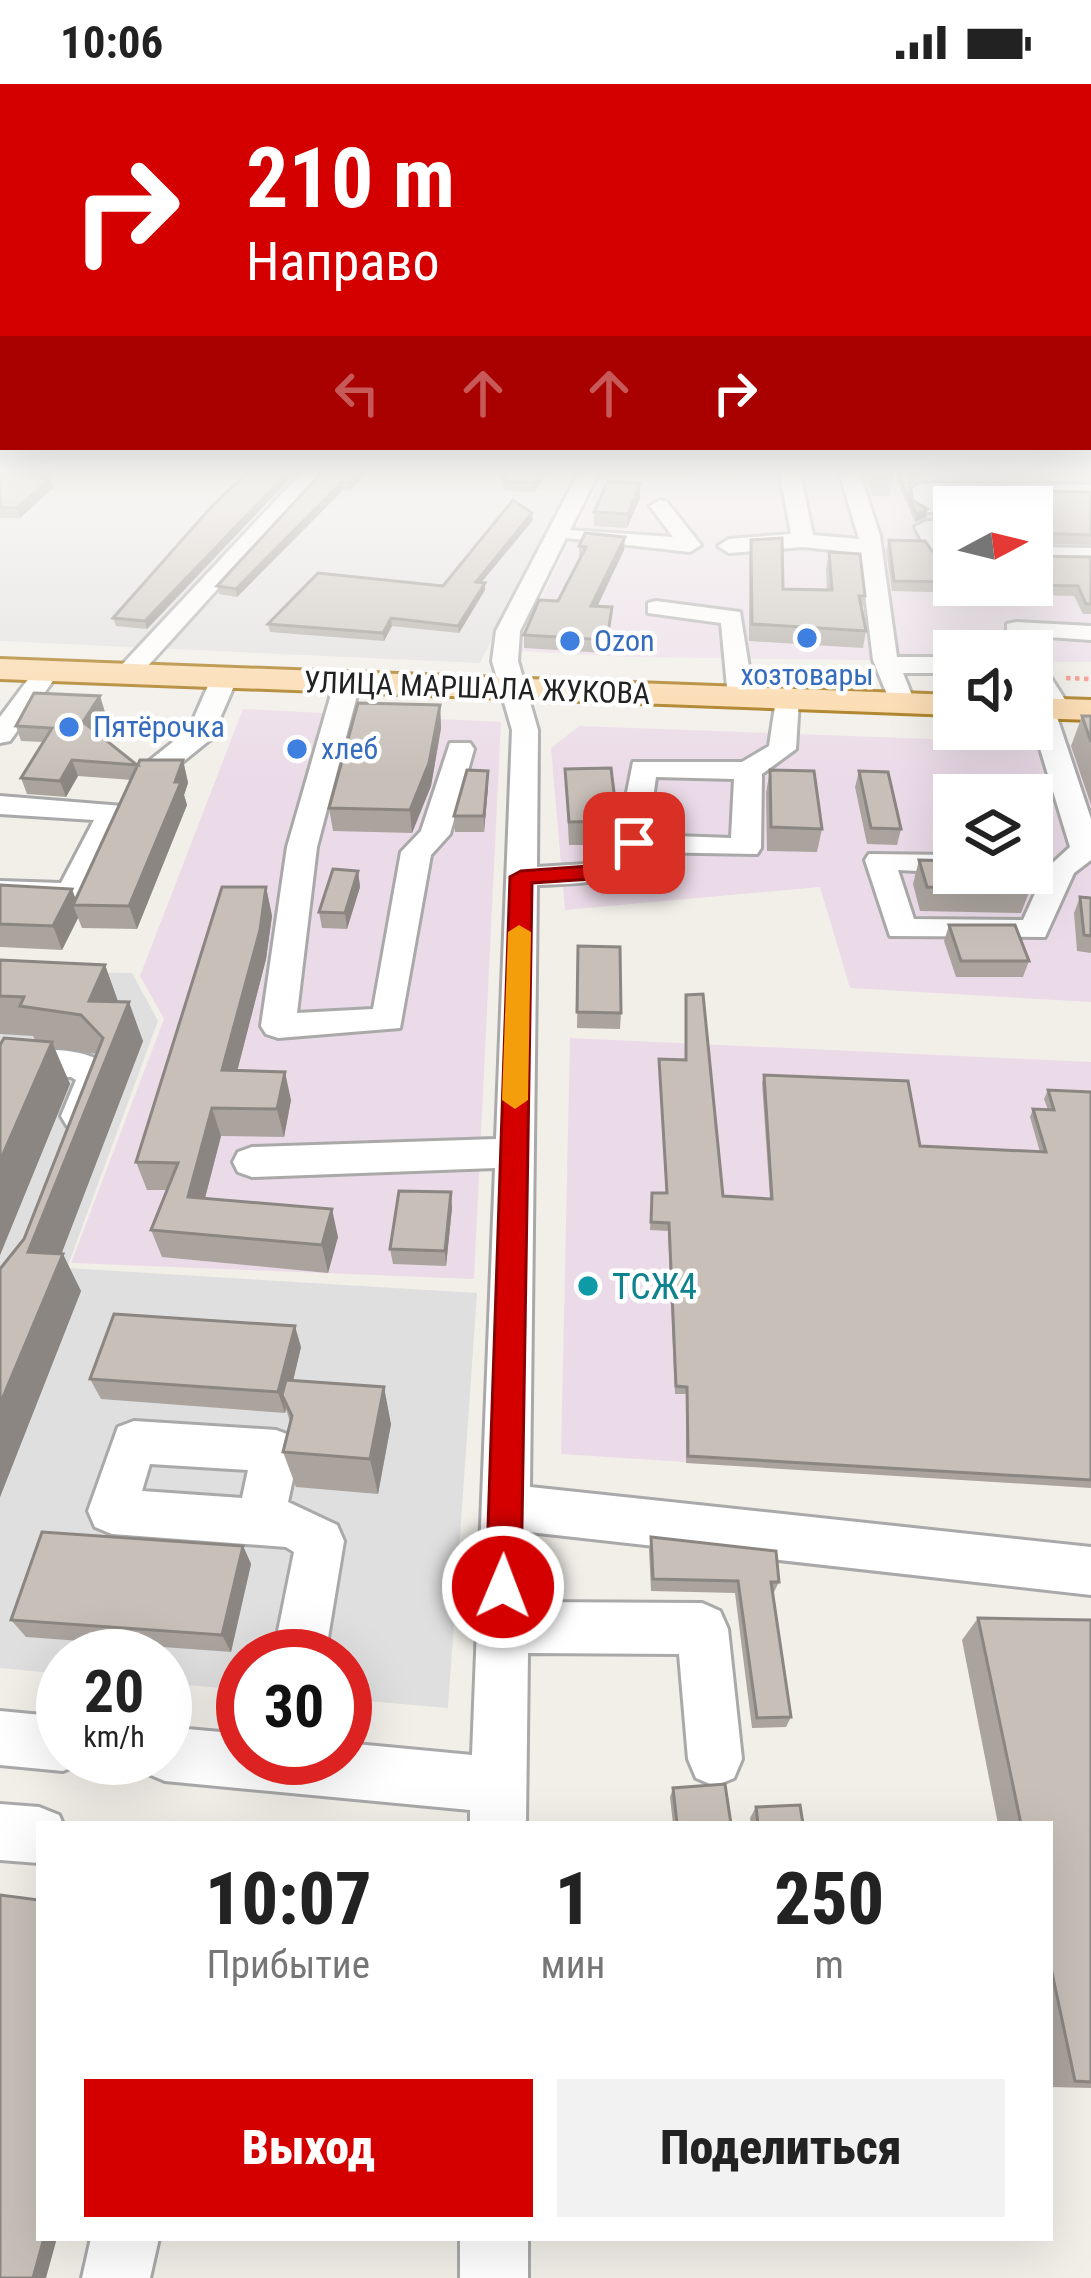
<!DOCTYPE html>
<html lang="ru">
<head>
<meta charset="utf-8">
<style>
  body { margin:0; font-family:"Roboto Condensed",sans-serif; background:#f2f2f2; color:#222; height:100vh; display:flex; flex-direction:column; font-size:45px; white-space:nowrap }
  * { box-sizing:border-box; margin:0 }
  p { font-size:39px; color:#767676 }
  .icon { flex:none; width:66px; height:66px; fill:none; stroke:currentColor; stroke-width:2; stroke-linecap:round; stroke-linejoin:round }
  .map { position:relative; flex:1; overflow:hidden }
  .details { position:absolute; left:36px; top:1737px; width:1017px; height:420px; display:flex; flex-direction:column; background:#fff; border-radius:0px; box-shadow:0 12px 48px #0002 }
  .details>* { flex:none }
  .banner { position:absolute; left:0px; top:0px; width:1092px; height:366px; box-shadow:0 12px 48px #0002; background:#d40000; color:#fff; overflow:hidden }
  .needle { width:78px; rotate:83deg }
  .buttons { position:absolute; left:933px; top:402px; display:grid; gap:24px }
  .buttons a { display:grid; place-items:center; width:120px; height:120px; border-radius:0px; background:#fff; box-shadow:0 12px 48px #0002; font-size:60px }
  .speed { position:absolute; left:36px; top:1545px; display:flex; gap:24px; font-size:60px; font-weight:700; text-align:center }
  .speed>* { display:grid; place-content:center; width:156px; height:156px; border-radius:50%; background:#fff; box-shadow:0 12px 48px #0002; line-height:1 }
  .speed small { font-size:30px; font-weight:400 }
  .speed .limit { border:18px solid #d22; background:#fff; color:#111 }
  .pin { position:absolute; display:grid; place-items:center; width:102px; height:102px; color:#fff; margin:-51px; border-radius:24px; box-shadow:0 6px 18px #0006 }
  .me { position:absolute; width:132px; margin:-66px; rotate:1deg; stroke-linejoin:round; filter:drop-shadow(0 0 9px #0008) }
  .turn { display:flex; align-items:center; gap:42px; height:252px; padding:0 48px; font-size:54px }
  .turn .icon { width:156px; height:156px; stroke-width:2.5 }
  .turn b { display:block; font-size:84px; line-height:102px }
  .lanes { display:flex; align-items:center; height:114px; padding:0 48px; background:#0003; justify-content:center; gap:60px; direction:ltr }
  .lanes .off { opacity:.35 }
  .eta { display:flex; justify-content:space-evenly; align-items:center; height:204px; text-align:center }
  .eta b { font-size:72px; font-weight:800; line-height:84px }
  .action { display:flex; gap:24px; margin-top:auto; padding:24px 48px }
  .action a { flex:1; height:138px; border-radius:0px; background:#d40000; color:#fff; font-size:48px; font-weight:800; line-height:138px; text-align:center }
  .action a+a { background:#f2f2f2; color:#222 }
  .status { display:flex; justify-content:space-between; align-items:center; height:84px; padding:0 60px; background:#fff; direction:ltr }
  .status svg { height:33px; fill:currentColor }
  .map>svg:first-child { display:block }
</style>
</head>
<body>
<div class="status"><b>10:06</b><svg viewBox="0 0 49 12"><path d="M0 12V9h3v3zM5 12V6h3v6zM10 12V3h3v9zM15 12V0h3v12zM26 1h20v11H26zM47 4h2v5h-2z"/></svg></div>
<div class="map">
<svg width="1091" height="2194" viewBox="0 0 1091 2194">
  <rect width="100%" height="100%" fill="#f2efe9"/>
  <path fill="#e0dfdf" d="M11,384H578L480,579L0,557V395Z
    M0,887L132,889L158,937L67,1184L477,1209L448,1624L345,1615V1572H243V1606L165,1599V1572H63V1590L0,1584Z"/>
  <path fill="#ebdbe8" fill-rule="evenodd" d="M696,384H895L897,392L1091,395V578H1032V567H954V577L630,573L515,567L601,395L694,400ZM954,423H1032V501H954Z
    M243,625L501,638L474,1195L71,1179L164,935L140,892Z
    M579,642L1091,661V918L850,904L820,803L565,826L551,664ZM954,711H1032V789H954Z
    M570,954L1091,978V1404L561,1370Z"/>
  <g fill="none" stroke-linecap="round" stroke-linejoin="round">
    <defs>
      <path id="minor" d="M0,384H14L0,395Z
        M306,384H327L135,596H117L113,591L117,586Z
        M581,384H601L570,446L673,453L650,422L660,416L667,418L701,461L690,468L566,454L520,547L518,577L538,646L537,783L586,780L608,773L619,749L633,678H742L769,662L777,609H795L799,615L796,665L762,690L761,764L757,770L642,768C618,803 576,799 537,801L530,1403L1091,1463V1511L529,1448V1518L702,1519L720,1527L728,1545L742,1675L734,1694L715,1702L696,1694L688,1675L679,1570L528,1569L526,1740H470V1726L165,1697L146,1689L139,1674H165V1643L243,1650V1674H345V1659L472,1671L495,1084L252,1093L238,1088L233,1078L238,1068L252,1063L496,1055L512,646L492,577L496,547ZM656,693L734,695L731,754L648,751Z
        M779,384H799L813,451L859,455L838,384H858L880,452L897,573H954V589H903L915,619L911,625H893L873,576L860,469L803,463L729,469L718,462L729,455L791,450Z
        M922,399L1091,401V413L933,411L934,416L965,417L975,423H954V429L925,428L915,422L912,405Z
        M954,437V449H940L946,461H954V475L930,472L915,443L926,437Z
        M1032,463L1091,464V478L1032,477Z
        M656,517L740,528L754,614L750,620L741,622L728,614L721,539L648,529V519Z
        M1016,538L1091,542V556L1007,550V540Z
        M1032,575L1041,578L1071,625L1057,633L1091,735V776L1074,789L1045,853L890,852L865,776L869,770L954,771L955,789L898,786L914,835L1023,836L1046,785L1070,763L1032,638V618L1040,616L1032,604Z
        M47,579L60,587L10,657L0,659V633L38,582Z
        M224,587L237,595L211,655L164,693H144L140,687L144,681L189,645L211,595Z
        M347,592L360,600L317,763L297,929L373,925L401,768L421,747L450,659H470L474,665L450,750L431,771L400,944L278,954L266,950L261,942L287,763L334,600Z
        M0,712L123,722L128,728L82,816L0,817V797L61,799L94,736L0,730Z
        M9,965C41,967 95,959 114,991L93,1042L80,1046L67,1042L61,1032L76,996L71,993L21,991L13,1005L0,1009V968Z
        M134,1337L276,1346L292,1352L299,1367L288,1418L337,1441L344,1457L325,1572H273L294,1468L286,1463L112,1450L95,1443L88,1427L118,1343ZM150,1380L248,1386L242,1414L142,1407Z
        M0,1627L63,1633V1674H84L82,1679L63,1687L0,1681Z
        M0,1720L39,1723L59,1731L63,1740H39V1779L0,1776Z
        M91,2154H159L150,2194H82Z
        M460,2154H528V2194H460Z"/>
      <path id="major" d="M0,575L954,611V631L0,595Z
        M1032,614L1091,616V636L1032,634Z"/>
    </defs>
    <use href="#minor" stroke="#a9a9a9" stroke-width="6"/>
    <use href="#major" stroke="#a06b00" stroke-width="6"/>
    <path stroke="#fa8072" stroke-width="4.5" stroke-dasharray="4.5 4.5" stroke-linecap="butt" d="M1066,594L1091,595"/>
    <use href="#minor" fill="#fff" fill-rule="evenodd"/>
    <use href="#major" fill="#fcd6a4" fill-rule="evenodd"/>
  </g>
  <path fill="#aba49e" d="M4,384H61L47,395H50L53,404L20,434H0V388Z
    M252,384H300L147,545L116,542L113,534Z
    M326,384H373L349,407L343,406L237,513L219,510L217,502Z
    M550,384L534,409L503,406V396Z
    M608,384H637L634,391L608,389Z
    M707,384H742L741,394L717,393Z
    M863,384H891L893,394L889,412H872Z
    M897,388H921L920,395L910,404L912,416L927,425L926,433L915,438L896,395Z
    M640,400V414L627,444L594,442V428Z
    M974,406L1091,408V461L1033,459L1032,423H960L961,418L973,417Z
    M533,436L481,498L485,506L459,549L392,542L384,557L270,548L268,540L443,502Z
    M954,443V458L947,454L950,444Z
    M751,456L783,505L827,506L826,485L829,468L865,512L862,527L866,547L863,564L749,557V472Z
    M889,456L932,467L954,468V501H1032L1035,472L1091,473V530H1083L1074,512L892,507L886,466Z
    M579,462L624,466L597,522L612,523L606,569L524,564V551L558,517L579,475Z
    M440,621L441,644L431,702L412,749L333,747L329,724Z
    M105,628L93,646L137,681L183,676L188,699L184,711L187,721L137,845L82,844L78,834L62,866L0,863V801L76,815L132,696L78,692L66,713L27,710L21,694L43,658L21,657L16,642Z
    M1082,632H1091V721L1071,662Z
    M565,685L616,725L614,748L609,761H569Z
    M770,686L822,745L817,768L767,767L766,709Z
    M859,687L901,745L897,761L867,760L855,703Z
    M488,702L484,748H455L454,732Z
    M919,776L1030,806L1021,829L920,827L913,800Z
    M358,787L360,803L347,845L322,844L319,828Z
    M266,803L272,832L266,875L237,987L291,1016L284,1053L221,1052L205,1114L338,1153L328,1189L162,1173L151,1146L167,1106H147L136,1078Z
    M1080,813L1091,814V869L1077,867L1074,829Z
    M949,841L1029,877L1023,893H956L944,857Z
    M578,862L621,929L620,945L577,944Z
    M0,876L105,881L118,918L143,957L61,1170L81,1207L0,1413V1185L24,1155L97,970L54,964L70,1000L0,1171V961L35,956L33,952L0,950Z
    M686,911L723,1112L770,1115L762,999L764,991L920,1062L1040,1068L1030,1033L1033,1025L1048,1026L1044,1015L1048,1006L1091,1008V1404L686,1379V1310H675L668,1147L650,1146L652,1109H666L659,975L685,976Z
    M452,1124L446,1182L393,1180L390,1165Z
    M301,1263L293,1297L391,1340L378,1410L296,1403L283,1368L290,1338L286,1325L285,1329L101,1315L90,1295Z
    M651,1453L779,1498L773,1510L791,1633L786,1643L752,1644L735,1509L651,1507L649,1466Z
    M243,1462L251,1480L231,1568L26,1553L11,1536Z
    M978,1534L1091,1536V2004L1050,2003V1740H998L962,1556Z
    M673,1704L731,1740H673L670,1713Z
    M756,1723L803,1740H751L750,1734Z"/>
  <path fill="#8b8681" d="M46,384H61L35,403L33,393Z
    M292,384H300L147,545L145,537Z
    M364,384H373L349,407L348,399Z
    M543,384H550L534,409V399Z
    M50,395L53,404L20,434L17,424Z
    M342,398L343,406L237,513L236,505Z
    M640,400V414L627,444L628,430Z
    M927,425L926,433L915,438L917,431Z
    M532,429L533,436L476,505V498Z
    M625,453L624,466L591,536V522Z
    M485,499V506L459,549L458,542Z
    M391,534L392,542L384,557L383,549Z
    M100,612L105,628L88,654L83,638Z
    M440,621L441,644L431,702L412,749L410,726Z
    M72,676L78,692L66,713L60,697Z
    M183,676L188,699L184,711L187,721L137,845L129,822Z
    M488,687V702L484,748V732Z
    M616,725L614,748L609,761L610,737Z
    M358,787L360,803L347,845L345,829Z
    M266,803L272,832L266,875L230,1015L222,986Z
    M72,805L78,821H73L78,834L62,866L53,842Z
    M105,881L119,920L89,917Z
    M129,918L143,957L48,1205L28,1168Z
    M52,958L70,1000L0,1171V1077Z
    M285,988L291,1016L284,1053L277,1025Z
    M212,1024L221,1052L198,1141L188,1113Z
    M451,1108L452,1124L446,1182L445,1167Z
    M332,1125L338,1153L328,1189L322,1161Z
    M63,1170L81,1207L0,1413V1320Z
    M295,1242L301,1263L287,1322L282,1311L286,1325L285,1329L278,1308Z
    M384,1303L391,1340L378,1410L370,1375Z
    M243,1462L251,1480L231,1568L222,1551Z
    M44,2154H57L46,2194H33Z"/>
  <path fill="#c7bfb8" stroke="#8b8681" stroke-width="3" d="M5,384H46L33,393L50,395L17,424L0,423V388Z
    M252,384H292L145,537L113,534L213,421Z
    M326,384H364L348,399L342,398L236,505L217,502Z
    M511,384H543L534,399L503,396Z
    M872,384H891L893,394H875Z
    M897,388H921L909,399L912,416L927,425L917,431Z
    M608,397L640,400L628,430L594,428Z
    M974,406L1091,408V451L1035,449L1032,461V423H961V418L981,416Z
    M513,416L532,429L476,498L485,499L458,542L391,534L383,549L268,540L318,489L443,502Z
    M585,449L625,453L591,522L612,523L607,556L524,551L539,516L558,517L586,463L579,462Z
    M782,454L783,505L832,506L829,468L860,470L865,512H859L866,547L752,540L751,456Z
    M889,456L925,457L932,467L954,468V498L894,497Z
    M1032,469L1035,472L1091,473V520H1086L1078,502L1032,501Z
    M34,609L100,612L83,638L137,681L72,676L60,697L21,694L52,644L16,642Z
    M358,619L440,621L429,679L410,726L329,724Z
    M1082,632H1091V658Z
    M140,676H183L175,698H181L129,822L73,821Z
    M611,684L616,725L610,737L569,738L565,685Z
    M467,686L488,687L484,732H454Z
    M770,686L814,687L822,745L771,743Z
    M859,687L888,688L901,745L871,744Z
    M919,776L954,777V789H1026L1030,806L927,803Z
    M333,785L358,787L345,829L319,828Z
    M0,801L72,805L53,842L0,840Z
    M222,803H266L260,846L222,986L285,988L277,1025L212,1024L188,1113L332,1125L322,1161L151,1146L178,1079L136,1078Z
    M1080,813L1091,814V852L1084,851Z
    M949,841H1015L1029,877H961Z
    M578,862L620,863L621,929L577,928Z
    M0,876L105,881L89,917L129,918L28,1168L63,1170L0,1320V1185L24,1155L103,954L81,931L20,922L24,913L0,912Z
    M703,910L723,1112L772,1115L764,991L908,997L920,1062L1046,1068L1033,1025L1054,1026L1048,1006L1091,1008V1396L688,1372L687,1303L676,1302L669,1139L651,1138L652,1109H667L659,975L686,976V911Z
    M4,954L52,958L0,1077V961Z
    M399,1107L451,1108L445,1167L390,1165Z
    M114,1230L295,1242L278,1308L90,1295Z
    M286,1296L384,1303L370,1375L283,1368L292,1332L282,1311Z
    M42,1448L243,1462L222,1551L11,1536Z
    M651,1453L776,1467L779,1498H771L791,1633L757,1634L738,1497L653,1495Z
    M978,1534L1091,1536V1998L1075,1997L1050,1879V1740H1021Z
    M725,1700L731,1740H677L673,1704Z
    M800,1721L803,1740H758L756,1723Z
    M0,1811L39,1816V2154H44L33,2194H0Z"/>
  <linearGradient id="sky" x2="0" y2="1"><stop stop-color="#8fc0e4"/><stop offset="0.56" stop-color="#f9f8f5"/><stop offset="1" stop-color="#f9f8f5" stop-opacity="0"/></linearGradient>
  <rect width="1091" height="691" fill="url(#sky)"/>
  <path fill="#d40000" stroke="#8a0000" stroke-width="3" d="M634,752L644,759L630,785L606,794L532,799L521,1503L516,1515L503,1520L491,1515L486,1503L510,793L521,787L603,781L614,777L626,754Z"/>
  <path fill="#f59e0b" d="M519,841L531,848L528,1016L515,1025L502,1016L508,848Z"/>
  <g fill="#3f7fe0" stroke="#fff" stroke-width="4.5">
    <circle cx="807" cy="554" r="12"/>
    <circle cx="570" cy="557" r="12"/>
    <circle cx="69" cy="643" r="12"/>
    <circle cx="297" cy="665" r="12"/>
  </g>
  <circle fill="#0f9aa8" stroke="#fff" stroke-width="4.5" cx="588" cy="1202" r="12"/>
  <g text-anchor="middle" stroke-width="9" stroke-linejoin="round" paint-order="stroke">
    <g font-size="30" fill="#366cbe" stroke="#fff" text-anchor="start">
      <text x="594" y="567">Ozon</text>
      <text x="807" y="601" text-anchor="middle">хозтовары</text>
      <text x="93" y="653">Пятёрочка</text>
      <text x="321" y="675">хлеб</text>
    </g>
    <g font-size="30" fill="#222" stroke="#fff">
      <text transform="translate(477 604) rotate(2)" y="10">УЛИЦА МАРШАЛА ЖУКОВА</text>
    </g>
    <g font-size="36" fill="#0d838f" stroke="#fff" text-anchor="start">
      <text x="612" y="1215">ТСЖ4</text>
    </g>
  </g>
</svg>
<div class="buttons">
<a><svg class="needle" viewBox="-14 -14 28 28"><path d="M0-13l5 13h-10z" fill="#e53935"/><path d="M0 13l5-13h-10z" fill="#767676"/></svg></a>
<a><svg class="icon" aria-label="sound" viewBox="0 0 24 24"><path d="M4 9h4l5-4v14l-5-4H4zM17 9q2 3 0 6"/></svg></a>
<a><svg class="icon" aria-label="layers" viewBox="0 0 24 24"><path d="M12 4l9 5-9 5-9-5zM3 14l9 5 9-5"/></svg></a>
</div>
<div class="speed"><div>20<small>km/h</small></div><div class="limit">30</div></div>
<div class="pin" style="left:634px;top:759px;background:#d93025"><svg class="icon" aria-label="arrive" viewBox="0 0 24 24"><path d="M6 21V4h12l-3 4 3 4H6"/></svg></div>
<svg class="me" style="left:503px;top:1503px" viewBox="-20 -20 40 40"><circle r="17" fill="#d40000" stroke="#fff" stroke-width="3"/><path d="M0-11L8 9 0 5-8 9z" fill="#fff"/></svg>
<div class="banner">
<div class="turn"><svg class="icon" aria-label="right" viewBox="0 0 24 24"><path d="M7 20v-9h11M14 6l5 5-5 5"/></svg><div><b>210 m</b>Направо</div></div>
<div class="lanes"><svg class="icon off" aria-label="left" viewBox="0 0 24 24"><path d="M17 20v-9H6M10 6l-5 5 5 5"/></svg><svg class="icon off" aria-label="ahead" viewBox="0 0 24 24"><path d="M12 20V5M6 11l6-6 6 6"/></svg><svg class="icon off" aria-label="ahead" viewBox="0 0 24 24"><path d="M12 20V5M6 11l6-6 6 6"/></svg><svg class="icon" aria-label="right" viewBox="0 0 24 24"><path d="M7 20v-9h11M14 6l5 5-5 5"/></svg></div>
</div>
<section class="details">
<div class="eta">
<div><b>10:07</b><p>Прибытие</p></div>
<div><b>1</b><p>мин</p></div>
<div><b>250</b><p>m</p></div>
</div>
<div class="action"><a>Выход</a><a>Поделиться</a></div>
</section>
</div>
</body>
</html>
